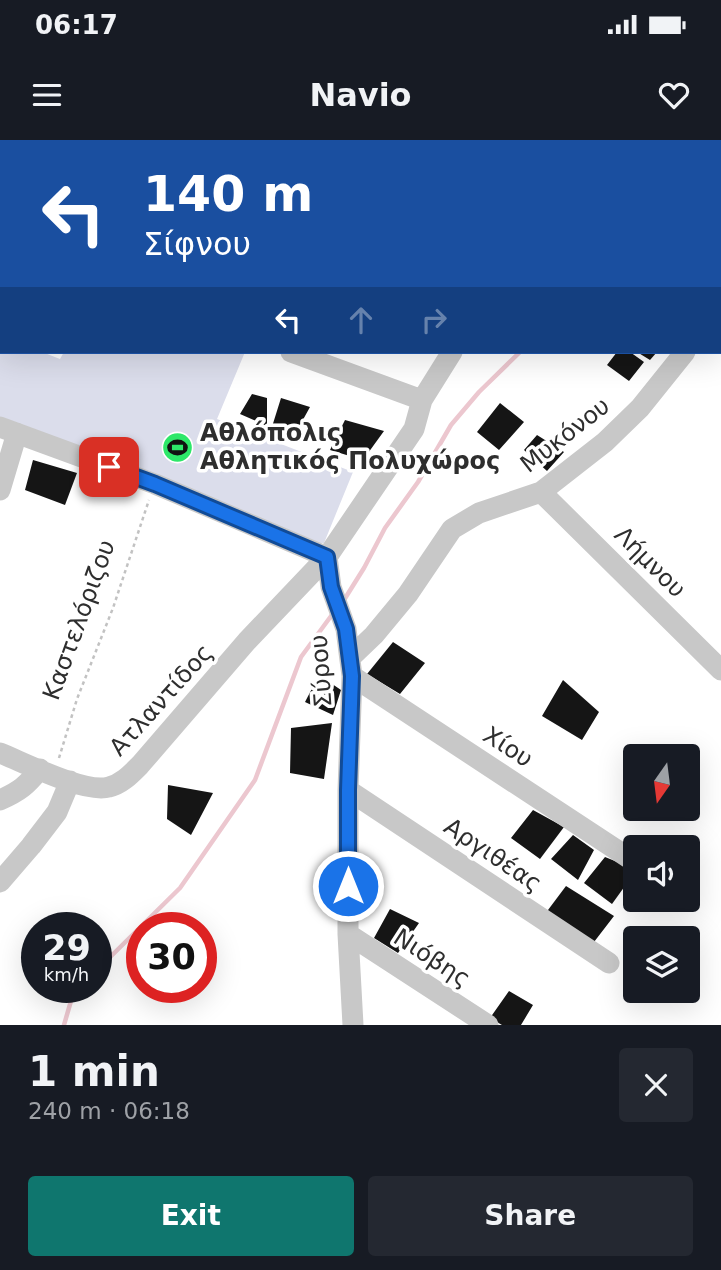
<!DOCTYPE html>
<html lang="en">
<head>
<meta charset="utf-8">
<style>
  body { margin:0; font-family:"DejaVu Sans",sans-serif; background:#242831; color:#f1f3f6; height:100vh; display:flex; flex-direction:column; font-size:26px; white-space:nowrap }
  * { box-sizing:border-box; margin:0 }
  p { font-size:23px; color:#9ea1a6 }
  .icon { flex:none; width:38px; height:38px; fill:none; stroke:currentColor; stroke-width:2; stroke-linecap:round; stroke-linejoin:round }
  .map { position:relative; height:885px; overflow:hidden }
  .details { display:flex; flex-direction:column; background:#171b24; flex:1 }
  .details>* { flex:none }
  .top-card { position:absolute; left:0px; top:0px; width:721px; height:214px; box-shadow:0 7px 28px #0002; background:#1a4fa0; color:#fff; overflow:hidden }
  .needle { width:46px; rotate:194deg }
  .tools { position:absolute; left:623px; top:604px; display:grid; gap:14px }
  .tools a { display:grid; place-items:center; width:77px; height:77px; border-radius:7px; background:#171b24; box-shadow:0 7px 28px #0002; font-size:35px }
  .speed { position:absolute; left:21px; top:772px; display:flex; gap:14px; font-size:35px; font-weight:700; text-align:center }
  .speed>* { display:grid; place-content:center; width:91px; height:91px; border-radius:50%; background:#171b24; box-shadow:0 7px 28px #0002; line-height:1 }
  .speed small { font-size:18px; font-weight:400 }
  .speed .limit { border:10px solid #d22; background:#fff; color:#111 }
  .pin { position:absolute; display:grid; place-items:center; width:60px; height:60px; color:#fff; margin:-30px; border-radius:14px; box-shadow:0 4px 10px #0006 }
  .me { position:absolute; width:77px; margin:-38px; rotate:0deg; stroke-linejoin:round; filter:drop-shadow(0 0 5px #0008) }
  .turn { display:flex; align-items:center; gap:24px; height:147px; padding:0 28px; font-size:32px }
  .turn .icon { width:91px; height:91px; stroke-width:2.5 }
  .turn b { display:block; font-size:49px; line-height:60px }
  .lanes { display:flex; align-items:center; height:66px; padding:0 28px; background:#0003; justify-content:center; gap:35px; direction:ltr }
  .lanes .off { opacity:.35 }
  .round { display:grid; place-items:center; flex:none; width:74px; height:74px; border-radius:7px; background:#242831 }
  .head { display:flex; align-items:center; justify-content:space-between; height:119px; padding:0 28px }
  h1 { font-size:42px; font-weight:700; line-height:52px }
  .action { display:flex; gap:14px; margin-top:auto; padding:14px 28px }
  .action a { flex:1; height:80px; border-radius:7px; background:#0f766e; color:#fff; font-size:28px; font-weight:700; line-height:80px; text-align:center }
  .action a+a { background:#242831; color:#f1f3f6 }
  .status { display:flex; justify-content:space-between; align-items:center; height:49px; padding:0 35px; background:#171b24; direction:ltr }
  .status svg { height:19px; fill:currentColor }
  header { display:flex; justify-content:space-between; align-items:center; height:91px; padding:0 28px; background:#171b24; font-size:32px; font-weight:700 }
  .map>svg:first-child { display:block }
</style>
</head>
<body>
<div class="status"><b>06:17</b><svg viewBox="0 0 49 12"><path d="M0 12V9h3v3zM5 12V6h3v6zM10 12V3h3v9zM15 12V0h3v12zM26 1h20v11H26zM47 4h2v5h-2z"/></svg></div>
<header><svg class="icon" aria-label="menu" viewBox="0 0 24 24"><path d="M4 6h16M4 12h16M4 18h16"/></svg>Navio<svg class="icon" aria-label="heart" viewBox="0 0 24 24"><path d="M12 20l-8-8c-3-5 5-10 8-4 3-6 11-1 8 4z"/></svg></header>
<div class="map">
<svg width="721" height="885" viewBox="0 0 721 885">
  <rect width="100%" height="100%" fill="#fff"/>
  <path fill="#dbddeb" d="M0,195L2,196V212H42L60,219L64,212H245L217,279L353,332L324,403H318L0,281Z"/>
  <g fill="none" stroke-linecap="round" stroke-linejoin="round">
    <path stroke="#ecc7cf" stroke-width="4.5" d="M708,2L709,0
      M344,460L364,428L385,388L418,342L451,285L479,252L520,212
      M96,831L180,748L255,640L301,517L334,472
      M64,885L73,854L80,847"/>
  </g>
  <path fill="#151515" d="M617,212H630L644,222L629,241L607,225Z
    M637,212H657L650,220Z
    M252,254L267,258V286L240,274Z
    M281,258L310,267L294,296L271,290Z
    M500,263L524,282L499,310L477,292Z
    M345,280L384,291L363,320L330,310Z
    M537,295L564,312L547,331L524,310Z
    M33,320L77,333L65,365L25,350Z
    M393,502L425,523L400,554L367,534Z
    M319,535L341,550L333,575L305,562Z
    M563,540L599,572L582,600L542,576Z
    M332,583L324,639L290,633L291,588Z
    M168,645L213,653L191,695L167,679Z
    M533,670L564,687L540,719L511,698Z
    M573,695L594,710L578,740L551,719Z
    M605,717L635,729V732L612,764L584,743Z
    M566,746L614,776L594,802L545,774Z
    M390,769L419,783L398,813L374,798Z
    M509,851L533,865L521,885H502L490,878Z"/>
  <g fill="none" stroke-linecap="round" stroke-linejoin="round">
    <path stroke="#c2c2c2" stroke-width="2.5" stroke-dasharray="3.5 3.5" stroke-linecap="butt" d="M59,618L77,559L113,468L149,360"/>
    <path stroke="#c8c8c8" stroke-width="21" d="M579,2L581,0
      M0,101L2,102
      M719,166L721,164
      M719,188L721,189
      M291,212L422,260
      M0,287L155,344L327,417
      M0,350L17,293
      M541,352L721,530
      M327,417L331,447L346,489L352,536L348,650V794L353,885
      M350,518L374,495L408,454L452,389L479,373L541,352L605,302L640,268L685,212
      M352,536L635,722
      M0,613C25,623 85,654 109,647C122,644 131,634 140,625L247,501L327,417L414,289L422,260L452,212
      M348,650L609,823
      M0,660C20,651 26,646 40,629
      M0,742L31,706L57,672L70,641
      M348,794L488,885"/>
  </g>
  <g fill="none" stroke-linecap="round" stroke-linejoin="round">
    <defs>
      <path id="route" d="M109,327L155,344L327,417L331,447L346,489L352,536L348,650V746"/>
    </defs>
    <use href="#route" stroke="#114b97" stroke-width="18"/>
    <use href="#route" stroke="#1a73e8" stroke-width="12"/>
  </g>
  <defs>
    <symbol id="stadium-disc" viewBox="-11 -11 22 22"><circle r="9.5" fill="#2de769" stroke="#fff"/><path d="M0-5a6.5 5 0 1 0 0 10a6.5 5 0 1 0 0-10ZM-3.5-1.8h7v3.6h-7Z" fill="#111"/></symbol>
  </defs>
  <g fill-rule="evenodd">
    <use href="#stadium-disc" x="160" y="290" width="35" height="35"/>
  </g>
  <g text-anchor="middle" stroke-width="7" stroke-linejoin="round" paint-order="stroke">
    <g font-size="24" font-weight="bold" fill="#2e2e2e" stroke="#fff" text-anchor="start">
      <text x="200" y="301">Αθλόπολις<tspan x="200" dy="28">Αθλητικός Πολυχώρος</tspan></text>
    </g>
    <g font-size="24" fill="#2e2e2e" stroke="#fff">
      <text transform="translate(565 295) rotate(-38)" y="8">Μυκόνου</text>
      <text transform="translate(650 422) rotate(45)" y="8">Λήμνου</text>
      <text transform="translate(79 480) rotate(-70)" y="8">Καστελόριζου</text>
      <text transform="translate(321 531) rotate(-94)" y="8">Σύρου</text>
      <text transform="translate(161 560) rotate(-48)" y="8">Ατλαντίδος</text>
      <text transform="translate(508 607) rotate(33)" y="8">Χίου</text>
      <text transform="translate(493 715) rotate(34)" y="8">Αργιθέας</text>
      <text transform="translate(432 818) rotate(33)" y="8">Νιόβης</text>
    </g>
  </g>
</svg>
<div class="tools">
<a><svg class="needle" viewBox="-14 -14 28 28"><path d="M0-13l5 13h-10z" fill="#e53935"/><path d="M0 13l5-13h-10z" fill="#9ea1a6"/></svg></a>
<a><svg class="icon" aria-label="sound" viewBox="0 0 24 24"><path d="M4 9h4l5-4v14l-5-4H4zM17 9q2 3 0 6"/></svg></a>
<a><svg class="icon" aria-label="layers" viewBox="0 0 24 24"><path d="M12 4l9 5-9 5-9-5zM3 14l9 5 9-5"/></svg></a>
</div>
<div class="speed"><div>29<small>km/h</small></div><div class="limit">30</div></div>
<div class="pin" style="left:109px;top:327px;background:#d93025"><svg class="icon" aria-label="arrive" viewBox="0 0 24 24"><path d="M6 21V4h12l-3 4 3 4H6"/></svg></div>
<svg class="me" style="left:348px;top:746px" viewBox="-20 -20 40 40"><circle r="17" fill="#1a73e8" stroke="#fff" stroke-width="3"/><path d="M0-11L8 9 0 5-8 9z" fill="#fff"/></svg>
<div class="top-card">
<div class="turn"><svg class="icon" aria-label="left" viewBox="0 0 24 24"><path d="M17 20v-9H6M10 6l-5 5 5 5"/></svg><div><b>140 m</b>Σίφνου</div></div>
<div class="lanes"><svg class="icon" aria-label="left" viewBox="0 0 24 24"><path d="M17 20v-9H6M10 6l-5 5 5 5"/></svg><svg class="icon off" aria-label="ahead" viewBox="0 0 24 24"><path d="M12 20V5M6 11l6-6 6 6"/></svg><svg class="icon off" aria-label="right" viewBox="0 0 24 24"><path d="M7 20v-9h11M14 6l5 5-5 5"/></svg></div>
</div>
</div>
<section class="details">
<div class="head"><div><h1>1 min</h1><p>240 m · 06:18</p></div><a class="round"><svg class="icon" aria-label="close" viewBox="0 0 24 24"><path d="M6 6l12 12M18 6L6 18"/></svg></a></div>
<div class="action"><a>Exit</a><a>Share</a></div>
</section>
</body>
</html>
